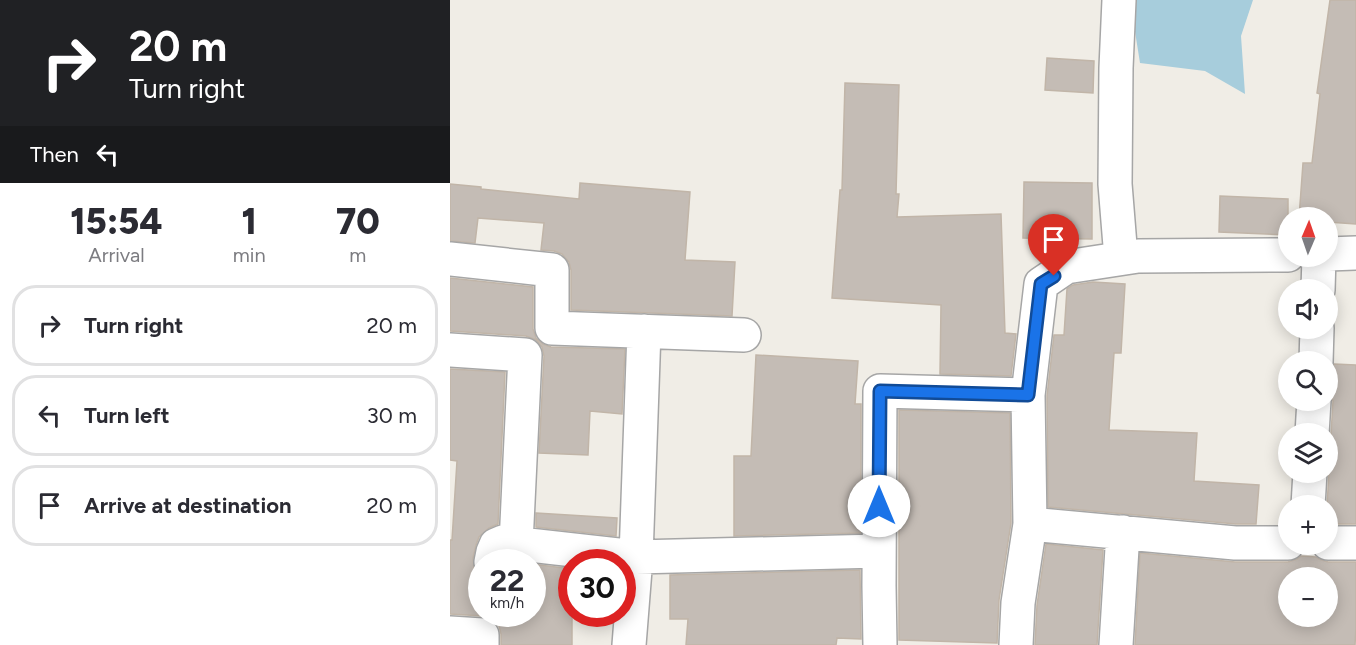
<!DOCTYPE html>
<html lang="en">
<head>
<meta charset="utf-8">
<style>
  body { margin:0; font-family:Figtree,sans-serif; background:#f7f7f7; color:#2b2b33; height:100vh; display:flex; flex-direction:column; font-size:22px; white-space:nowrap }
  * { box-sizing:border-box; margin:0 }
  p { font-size:20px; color:#7c7c81 }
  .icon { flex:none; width:33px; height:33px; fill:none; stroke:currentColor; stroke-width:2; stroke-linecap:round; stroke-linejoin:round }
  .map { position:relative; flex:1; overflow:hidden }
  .panel { display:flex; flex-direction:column; background:#fff; width:450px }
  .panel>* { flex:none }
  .top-card { background:#202124; color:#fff; overflow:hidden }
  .needle { width:39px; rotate:2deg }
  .controls { position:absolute; left:828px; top:207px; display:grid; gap:12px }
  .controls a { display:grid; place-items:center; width:60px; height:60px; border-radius:50%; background:#fff; box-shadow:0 3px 15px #0003; font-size:30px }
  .speed { position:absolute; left:18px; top:549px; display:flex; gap:12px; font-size:30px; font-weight:700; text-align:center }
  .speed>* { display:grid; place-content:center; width:78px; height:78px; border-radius:50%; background:#fff; box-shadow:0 3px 15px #0003; line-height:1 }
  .speed small { font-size:15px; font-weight:400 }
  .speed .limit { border:9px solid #d22; background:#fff; color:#111 }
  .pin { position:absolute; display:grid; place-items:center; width:51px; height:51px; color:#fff; margin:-62px -26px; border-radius:50% 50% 50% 0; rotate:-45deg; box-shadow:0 0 6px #0007 }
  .pin .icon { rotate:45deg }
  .me { position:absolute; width:66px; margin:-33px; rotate:0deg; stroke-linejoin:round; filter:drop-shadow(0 0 4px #0008) }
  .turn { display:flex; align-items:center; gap:21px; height:126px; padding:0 30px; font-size:27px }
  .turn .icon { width:78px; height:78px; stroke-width:2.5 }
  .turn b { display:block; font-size:42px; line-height:51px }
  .then { display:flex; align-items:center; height:57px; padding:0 30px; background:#0003; gap:12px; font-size:22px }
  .eta { display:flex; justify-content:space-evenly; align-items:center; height:102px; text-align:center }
  .eta b { font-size:36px; font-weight:800; line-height:42px }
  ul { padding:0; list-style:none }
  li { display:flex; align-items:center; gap:18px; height:81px; margin:0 12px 9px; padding:0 18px; border:3px solid #e1e1e2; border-radius:24px }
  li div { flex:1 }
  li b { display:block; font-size:22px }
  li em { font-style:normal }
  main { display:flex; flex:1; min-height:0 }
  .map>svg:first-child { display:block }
</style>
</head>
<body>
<main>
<section class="panel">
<div class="top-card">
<div class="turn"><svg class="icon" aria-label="right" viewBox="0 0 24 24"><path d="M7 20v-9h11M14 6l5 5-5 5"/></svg><div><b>20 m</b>Turn right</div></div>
<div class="then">Then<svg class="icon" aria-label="left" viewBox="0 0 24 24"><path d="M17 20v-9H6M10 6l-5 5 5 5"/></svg></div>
</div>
<div class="eta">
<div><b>15:54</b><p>Arrival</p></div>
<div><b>1</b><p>min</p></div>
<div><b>70</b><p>m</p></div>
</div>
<ul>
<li><svg class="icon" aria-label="right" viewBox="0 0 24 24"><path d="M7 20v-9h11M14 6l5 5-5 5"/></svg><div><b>Turn right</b></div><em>20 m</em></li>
<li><svg class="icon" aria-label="left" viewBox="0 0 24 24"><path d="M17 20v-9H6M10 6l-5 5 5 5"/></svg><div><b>Turn left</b></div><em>30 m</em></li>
<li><svg class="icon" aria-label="arrive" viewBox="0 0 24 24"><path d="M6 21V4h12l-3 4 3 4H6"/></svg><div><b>Arrive at destination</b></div><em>20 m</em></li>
</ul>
</section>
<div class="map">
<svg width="906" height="645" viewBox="0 0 906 645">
  <rect width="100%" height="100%" fill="#f0ede6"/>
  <path fill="#a7cddc" d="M680,0H803L791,36L795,94L755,71L690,63Z"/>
  <path fill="#c4bcb5" stroke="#c1b5a8" stroke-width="1.5" fill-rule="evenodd" d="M880,0H906V224L878,222V218H849L853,163H862L870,94L867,93Z
    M597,58L644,61L643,93L595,90Z
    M395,83L449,85L446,194H449L447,217L551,214L555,333L566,334L561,376L490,374L491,305L382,298L390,190H392Z
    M574,182L642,183V239L573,238Z
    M130,183L240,192L235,260L285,262L282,316L121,310V270L119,262L112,254L104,251L91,250L94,223L28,218L25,243L0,241V184L31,187V189L129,199Z
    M770,196L838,199V235L769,232Z
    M0,278L83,287V329L86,338L93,344L101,347L175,349L172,414L140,411L138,455L89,453L94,356L92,347L86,340L76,336L0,331Z
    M643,282L675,284L671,353H664L659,430L747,433L744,481L809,485L806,524H786L598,507L597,396L604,335H614L617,289L623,285Z
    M306,355L408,361L405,404H411V533L284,536V456H301Z
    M884,364L906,365V524H878L877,506L879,473L878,444L881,435L883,401L879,390L880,374Z
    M0,369L55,372L48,524L39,528L29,537L26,545L23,558L24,569L28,576L32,578V614H82V564L122,569V645H51V634L49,626L42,619L33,616L0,614V540H2L7,461L0,460Z
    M449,410L560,413L561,523L549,600L547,643L449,640Z
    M86,513L167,518L166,536L86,527Z
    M596,544L653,550L647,645H585L587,605Z
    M690,553L785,562H838L847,559L851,556L866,557L869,559L878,562H906V627L905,645H685ZM838,578H878V616H838Z
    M410,570L411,639L387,638L386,645H236L238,619H220V575Z"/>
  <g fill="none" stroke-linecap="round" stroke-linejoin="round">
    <defs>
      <path id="street" d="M669,0L666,68L665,184L671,258
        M878,254L906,253
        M0,259L102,270V328L294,335
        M868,290L869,256
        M0,350L75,355L66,544
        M866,362L867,328
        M862,434L864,400
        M858,506L860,472
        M580,524L785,543H838
        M878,543H906
        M41,562L43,552L46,545L53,542L186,557L429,551
        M0,633L32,635V645
        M179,645L186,557L194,331
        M430,645L429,586L430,391L578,395
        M566,645L568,603L580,524L578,395L591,284L616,267L688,256L838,255
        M666,645L673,532"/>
    </defs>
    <use href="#street" stroke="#a6a6a6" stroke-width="36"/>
    <use href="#street" stroke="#fff" stroke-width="33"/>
  </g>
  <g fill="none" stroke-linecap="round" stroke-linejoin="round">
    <defs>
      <path id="route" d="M429,506L430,391L578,395L591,284L604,276"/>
    </defs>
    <use href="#route" stroke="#114b97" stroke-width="15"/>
    <use href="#route" stroke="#1a73e8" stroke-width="10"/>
  </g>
</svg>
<div class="controls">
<a><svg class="needle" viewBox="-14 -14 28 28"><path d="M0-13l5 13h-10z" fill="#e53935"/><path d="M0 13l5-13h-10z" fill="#7c7c81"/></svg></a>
<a><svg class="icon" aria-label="sound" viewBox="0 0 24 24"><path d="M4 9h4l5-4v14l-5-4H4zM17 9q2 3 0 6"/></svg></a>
<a><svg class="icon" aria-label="search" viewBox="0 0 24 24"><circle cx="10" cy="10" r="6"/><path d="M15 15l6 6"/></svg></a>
<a><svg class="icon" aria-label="layers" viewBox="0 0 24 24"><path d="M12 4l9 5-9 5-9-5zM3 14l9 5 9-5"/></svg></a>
<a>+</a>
<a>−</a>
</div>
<div class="speed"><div>22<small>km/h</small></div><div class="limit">30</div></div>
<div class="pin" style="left:604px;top:276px;background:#d93025"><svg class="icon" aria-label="arrive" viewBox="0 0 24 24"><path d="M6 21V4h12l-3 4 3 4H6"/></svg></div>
<svg class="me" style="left:429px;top:506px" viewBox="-20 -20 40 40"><circle r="19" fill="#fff"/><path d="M0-13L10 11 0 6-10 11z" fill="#1a73e8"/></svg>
</div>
</main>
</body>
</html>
